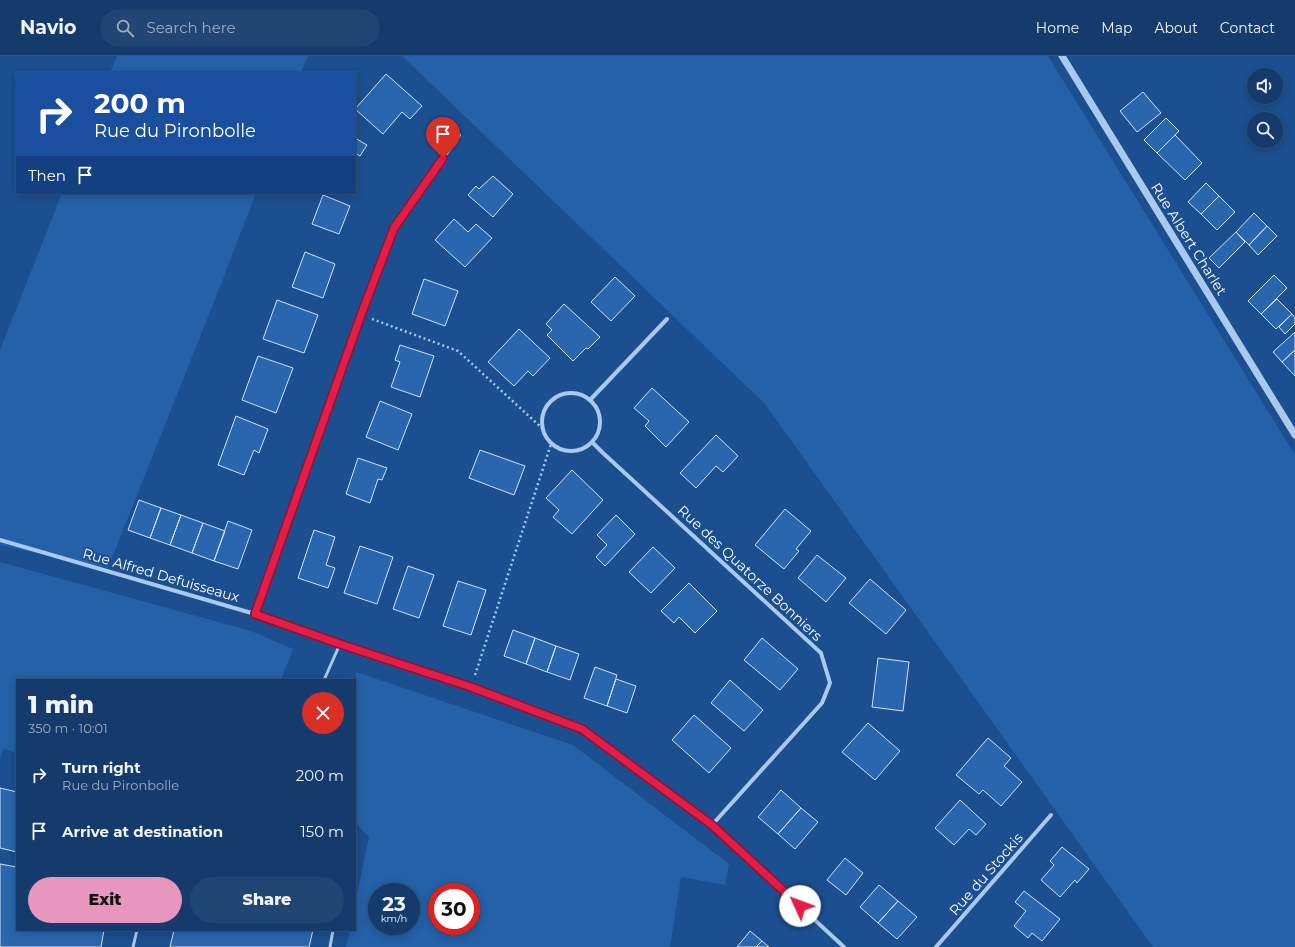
<!DOCTYPE html>
<html lang="en">
<head>
<meta charset="utf-8">
<style>
  body { margin:0; font-family:Montserrat,sans-serif; background:#214673; color:#f1f3f6; height:100vh; display:flex; flex-direction:column; font-size:15px; white-space:nowrap }
  * { box-sizing:border-box; margin:0 }
  p { font-size:13px; color:#9dadc1 }
  .icon { flex:none; width:22px; height:22px; fill:none; stroke:currentColor; stroke-width:2; stroke-linecap:round; stroke-linejoin:round }
  .map { position:relative; flex:1; overflow:hidden }
  .details { position:absolute; left:16px; top:623px; width:340px; height:252px; display:flex; flex-direction:column; background:#143b6b; border-radius:0px; box-shadow:0 2px 10px #0003,0 0 0 1px #33557e }
  .details>* { flex:none }
  .hud { position:absolute; left:16px; top:16px; width:340px; height:122px; border-radius:0px; box-shadow:0 2px 10px #0003,0 0 0 1px #33557e; background:#1a4fa0; color:#fff; overflow:hidden }
  .buttons { position:absolute; left:1247px; top:12px; display:grid; gap:8px }
  .buttons a { display:grid; place-items:center; width:36px; height:36px; border-radius:50%; background:#143b6b; box-shadow:0 2px 10px #0003,0 0 0 1px #33557e; font-size:20px }
  .speed { position:absolute; left:368px; top:827px; display:flex; gap:8px; font-size:20px; font-weight:700; text-align:center }
  .speed>* { display:grid; place-content:center; width:52px; height:52px; border-radius:50%; background:#143b6b; box-shadow:0 2px 10px #0003,0 0 0 1px #33557e; line-height:1 }
  .speed small { font-size:10px; font-weight:400 }
  .speed .limit { border:6px solid #d22; background:#fff; color:#111 }
  .pin { position:absolute; display:grid; place-items:center; width:34px; height:34px; color:#fff; margin:-41px -17px; border-radius:50% 50% 50% 0; rotate:-45deg; box-shadow:0 0 4px #0007 }
  .pin .icon { rotate:45deg }
  .me { position:absolute; width:44px; margin:-22px; rotate:313deg; stroke-linejoin:round; filter:drop-shadow(0 0 3px #0008) }
  .turn { display:flex; align-items:center; gap:14px; height:84px; padding:0 12px; font-size:18px }
  .turn .icon { width:52px; height:52px; stroke-width:2.5 }
  .turn b { display:block; font-size:28px; line-height:34px }
  .then { display:flex; align-items:center; height:38px; padding:0 12px; background:#0003; gap:8px; font-size:15px }
  .round { display:grid; place-items:center; flex:none; width:42px; height:42px; border-radius:21px; background:#214673 }
  .head { display:flex; align-items:center; justify-content:space-between; height:68px; padding:0 12px }
  h1 { font-size:24px; font-weight:800; line-height:30px }
  .action { display:flex; gap:8px; margin-top:auto; padding:8px 12px }
  .action a { flex:1; height:46px; border-radius:24px; background:#e797bd; color:#111; font-size:16px; font-weight:800; line-height:46px; text-align:center }
  .action a+a { background:#214673; color:#f1f3f6 }
  ul { padding:0; list-style:none }
  li { display:flex; align-items:center; gap:12px; height:56px; padding:0 12px }
  li div { flex:1 }
  li b { display:block; font-size:15px }
  li em { font-style:normal }
  header { display:flex; align-items:center; gap:24px; box-sizing:border-box; height:56px; padding:0 20px; background:#143b6b; border-bottom:1px solid #33557e }
  header strong { font-size:19px }
  nav { display:flex; gap:22px; margin-inline-start:auto; font-size:14px }
  .search { width:280px; height:36px; background:#214673; display:flex; align-items:center; gap:10px; box-sizing:border-box; padding:0 14px; border-radius:22px; color:#9dadc1; font-size:15px }
  .map>svg:first-child { display:block }
</style>
</head>
<body>
<header>
<strong>Navio</strong>
<div class="search"><svg class="icon" aria-label="search" viewBox="0 0 24 24"><circle cx="10" cy="10" r="6"/><path d="M15 15l6 6"/></svg>Search here</div>
<nav><a>Home</a><a>Map</a><a>About</a><a>Contact</a></nav>
</header>
<div class="map">
<svg width="1295" height="891" viewBox="0 0 1295 891">
  <rect width="100%" height="100%" fill="#1b4f8f"/>
  <path fill="#2461a8" fill-rule="evenodd" d="M117,0H308L301,17H110Z
    M402,0H1048L1295,399V891H1153L765,348Z
    M62,137H256L223,223L108,512L0,489V294Z
    M0,506L251,575L293,593L281,624H17V697L3,693L0,702Z
    M356,616L573,689L729,808L725,829L681,821L670,891H346L350,874H355V848L369,781L355,766ZM377,836H411V870H377ZM437,836H471V870H437Z"/>
  <path fill="#2a66ad" stroke="#cfe3fa" d="M386,18L422,50L410,63L402,56L383,78L355,53Z
    M1143,36L1161,57L1137,76L1120,55Z
    M1166,62L1179,75L1157,97L1144,84Z
    M1175,79L1202,107L1185,124L1157,97Z
    M355,82L367,89L360,100L355,97Z
    M493,120L513,138L493,161L468,139L476,130L479,133Z
    M1206,127L1219,140L1201,158L1188,146Z
    M323,139L350,150L339,178L312,168Z
    M1219,140L1235,156L1217,174L1201,158Z
    M1254,157L1267,170L1249,189L1236,176Z
    M454,163L468,176L476,168L492,182L465,211L435,184Z
    M1267,170L1277,180L1258,199L1249,189Z
    M1236,176L1245,186L1219,212L1209,202Z
    M305,196L335,208L323,242L292,231Z
    M1274,219L1287,232L1261,258L1248,245Z
    M615,221L635,240L611,265L591,246Z
    M424,223L458,235L445,270L412,258Z
    M1277,243L1292,258L1276,273L1261,258Z
    M277,244L318,259L304,297L263,283Z
    M564,248L600,281L588,293L586,292L573,305L547,279L552,274L546,268Z
    M1292,258L1295,262V268L1285,278L1279,271Z
    M519,273L550,302L533,320L528,315L514,330L488,306Z
    M1295,276V294L1282,306L1273,296Z
    M400,289L434,300L420,341L391,331L400,306L395,304Z
    M1295,294V320L1282,306Z
    M258,300L293,312L276,357L242,344Z
    M652,332L689,366L666,391L645,370L649,365L634,352Z
    M380,345L412,358L398,394L366,381Z
    M236,360L268,373L259,397L254,394L244,419L218,409Z
    M716,379L738,400L723,416L716,410L696,432L680,417Z
    M480,394L525,410L514,439L469,422Z
    M358,402L387,412L382,424L378,423L370,447L346,438Z
    M572,414L603,444L572,478L553,461L559,454L546,442Z
    M139,444L161,452L150,482L128,474Z
    M161,452L181,459L170,489L150,482Z
    M785,453L811,475L796,493L799,495L784,513L755,489Z
    M181,459L203,467L192,497L170,489Z
    M616,459L635,478L605,510L596,501L607,489L597,479Z
    M228,465L252,474L238,513L214,505Z
    M203,467L225,475L214,505L192,497Z
    M314,474L335,481L326,509L335,512L328,532L298,522Z
    M360,490L393,501L377,548L344,537Z
    M653,491L675,512L651,537L629,516Z
    M817,499L846,522L826,546L798,522Z
    M408,510L434,519L419,562L393,553Z
    M870,523L906,554L886,578L849,547Z
    M458,525L486,534L471,579L443,570Z
    M689,527L717,555L695,577L679,561L674,567L661,555Z
    M513,574L535,582L526,608L504,600Z
    M535,582L556,590L547,616L526,608Z
    M762,582L798,613L780,634L744,604Z
    M556,590L579,598L570,624L547,616Z
    M878,602L909,606L903,655L872,651Z
    M595,611L617,619L607,650L584,642Z
    M616,623L636,630L627,657L607,650Z
    M730,624L763,654L744,675L711,647Z
    M694,659L731,692L709,717L672,684Z
    M868,667L900,695L875,724L842,696Z
    M988,682L1011,702L1004,710L1022,726L1001,750L983,734L979,738L956,719Z
    M0,732L17,736V796L0,792Z
    M781,734L801,752L778,778L758,761Z
    M960,744L986,768L976,779L969,773L954,789L935,772Z
    M801,752L818,766L795,793L778,778Z
    M1062,791L1089,813L1077,827L1075,824L1060,841L1041,824L1054,809L1050,805Z
    M845,802L863,817L846,839L827,824Z
    M0,808L17,811V874H104L101,891H0Z
    M879,829L898,845L878,867L860,851Z
    M1024,835L1060,863L1042,885L1032,877L1028,882L1014,870L1026,855L1015,846Z
    M898,845L917,861L897,883L878,867Z
    M174,874H313L309,891H170Z
    M750,875L762,885L756,891H737Z
    M762,885L769,891H756Z"/>
  <g fill="none" stroke-linecap="round" stroke-linejoin="round">
    <path stroke="#a9c9ee" stroke-width="2.5" stroke-dasharray="2 3" stroke-linecap="butt" d="M372,263L458,295L542,372
      M475,619L551,388"/>
    <path stroke="#a9c9ee" stroke-width="3" d="M324,624L340,588
      M133,891L137,874
      M330,891L333,874"/>
    <path stroke="#a9c9ee" stroke-width="4" d="M542 366a29 29 0 1 1 58 0a29 29 0 1 1-58 0Z
      M590,344L667,263
      M592,386L603,397L821,597L830,627L822,647L712,769
      M0,484L255,558L340,588L471,631L582,673L712,769L844,891
      M255,558L361,259L395,172L459,79
      M936,891L1051,759"/>
    <path stroke="#a9c9ee" stroke-width="7" d="M1062,0L1295,379"/>
  </g>
  <g fill="none" stroke-linecap="round" stroke-linejoin="round">
    <defs>
      <path id="route" d="M443,102L394,172L361,259L255,558L340,588L471,631L582,673L712,769L800,850"/>
    </defs>
    <use href="#route" stroke="#92132f" stroke-width="10"/>
    <use href="#route" stroke="#e11d48" stroke-width="7"/>
  </g>
  <g text-anchor="middle" stroke-width="4" stroke-linejoin="round" paint-order="stroke">
    <g font-size="14" fill="#fff" stroke="#1b4f8f">
      <text transform="translate(1189 183) rotate(58)" y="5">Rue Albert Charlet</text>
      <text transform="translate(750 517) rotate(43)" y="5">Rue des Quatorze Bonniers</text>
      <text transform="translate(161 519) rotate(16)" y="5">Rue Alfred Defuisseaux</text>
      <text transform="translate(986 818) rotate(-49)" y="5">Rue du Stockis</text>
    </g>
  </g>
</svg>
<div class="buttons">
<a><svg class="icon" aria-label="sound" viewBox="0 0 24 24"><path d="M4 9h4l5-4v14l-5-4H4zM17 9q2 3 0 6"/></svg></a>
<a><svg class="icon" aria-label="search" viewBox="0 0 24 24"><circle cx="10" cy="10" r="6"/><path d="M15 15l6 6"/></svg></a>
</div>
<div class="speed"><div>23<small>km/h</small></div><div class="limit">30</div></div>
<div class="pin" style="left:443px;top:102px;background:#d93025"><svg class="icon" aria-label="arrive" viewBox="0 0 24 24"><path d="M6 21V4h12l-3 4 3 4H6"/></svg></div>
<svg class="me" style="left:800px;top:850px" viewBox="-20 -20 40 40"><circle r="19" fill="#fff"/><path d="M0-13L10 11 0 6-10 11z" fill="#e11d48"/></svg>
<div class="hud">
<div class="turn"><svg class="icon" aria-label="right" viewBox="0 0 24 24"><path d="M7 20v-9h11M14 6l5 5-5 5"/></svg><div><b>200 m</b>Rue du Pironbolle</div></div>
<div class="then">Then<svg class="icon" aria-label="arrive" viewBox="0 0 24 24"><path d="M6 21V4h12l-3 4 3 4H6"/></svg></div>
</div>
<section class="details">
<div class="head"><div><h1>1 min</h1><p>350 m · 10:01</p></div><a class="round" style="background:#d93025;color:#fff"><svg class="icon" aria-label="close" viewBox="0 0 24 24"><path d="M6 6l12 12M18 6L6 18"/></svg></a></div>
<ul>
<li><svg class="icon" aria-label="right" viewBox="0 0 24 24"><path d="M7 20v-9h11M14 6l5 5-5 5"/></svg><div><b>Turn right</b><p>Rue du Pironbolle</p></div><em>200 m</em></li>
<li><svg class="icon" aria-label="arrive" viewBox="0 0 24 24"><path d="M6 21V4h12l-3 4 3 4H6"/></svg><div><b>Arrive at destination</b></div><em>150 m</em></li>
</ul>
<div class="action"><a>Exit</a><a>Share</a></div>
</section>
</div>
</body>
</html>
